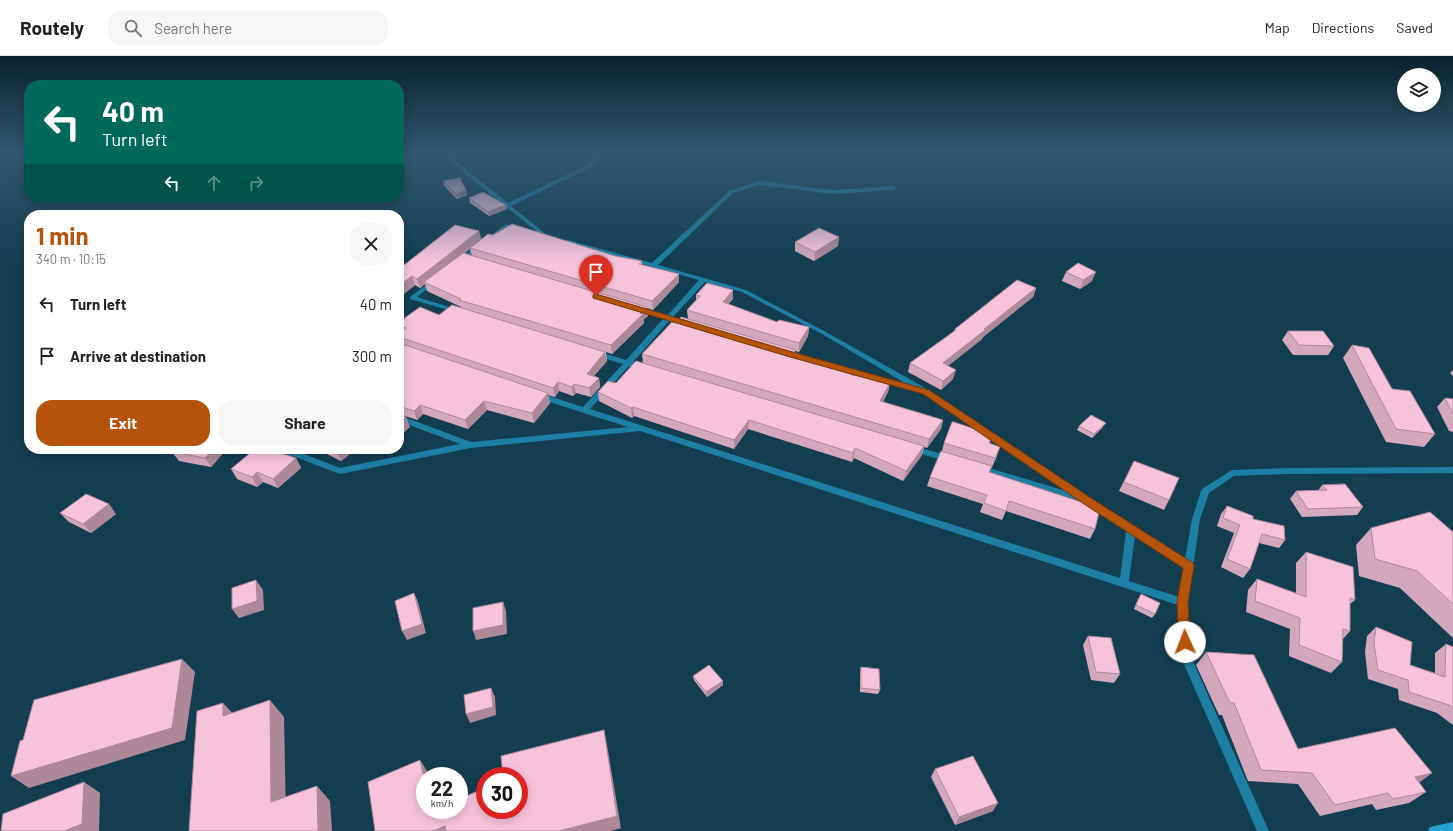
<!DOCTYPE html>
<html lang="en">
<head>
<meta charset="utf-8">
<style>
  body { margin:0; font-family:Barlow,sans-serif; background:#f6f6f6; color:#222; height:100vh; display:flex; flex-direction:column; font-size:15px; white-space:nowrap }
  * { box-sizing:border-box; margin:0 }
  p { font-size:13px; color:#767676 }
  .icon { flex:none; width:22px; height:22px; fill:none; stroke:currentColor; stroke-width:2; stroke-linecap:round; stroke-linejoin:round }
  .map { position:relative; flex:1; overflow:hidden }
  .details { position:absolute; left:24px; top:154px; width:380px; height:244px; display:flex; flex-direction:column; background:#fff; border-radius:16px; box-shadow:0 2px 10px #0003 }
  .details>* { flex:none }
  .hud { position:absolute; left:24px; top:24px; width:380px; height:122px; border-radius:16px; box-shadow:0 2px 10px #0003; background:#00695c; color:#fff; overflow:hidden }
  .tools { position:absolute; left:1397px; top:12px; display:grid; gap:8px }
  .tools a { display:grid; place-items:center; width:44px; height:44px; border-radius:50%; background:#fff; box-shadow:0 2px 10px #0003; font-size:20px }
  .speed { position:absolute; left:416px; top:711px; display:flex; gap:8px; font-size:20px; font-weight:700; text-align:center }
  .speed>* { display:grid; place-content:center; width:52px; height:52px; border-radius:50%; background:#fff; box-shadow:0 2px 10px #0003; line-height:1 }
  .speed small { font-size:10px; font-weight:400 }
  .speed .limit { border:6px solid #d22; background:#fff; color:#111 }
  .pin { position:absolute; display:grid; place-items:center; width:34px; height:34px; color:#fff; margin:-41px -17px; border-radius:50% 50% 50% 0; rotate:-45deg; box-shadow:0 0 4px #0007 }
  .pin .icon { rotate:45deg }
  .me { position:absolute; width:44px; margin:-22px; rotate:358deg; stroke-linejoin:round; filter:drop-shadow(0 0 3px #0008) }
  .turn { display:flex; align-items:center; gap:14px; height:84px; padding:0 12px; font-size:18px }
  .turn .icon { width:52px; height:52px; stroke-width:2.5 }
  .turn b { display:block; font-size:28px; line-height:34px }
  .lanes { display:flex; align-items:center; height:38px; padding:0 12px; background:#0003; justify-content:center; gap:20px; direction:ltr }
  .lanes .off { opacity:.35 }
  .round { display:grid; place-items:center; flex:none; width:42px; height:42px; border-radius:16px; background:#f6f6f6 }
  .headline { display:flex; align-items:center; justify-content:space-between; height:68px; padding:0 12px }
  h1 { font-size:24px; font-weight:700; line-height:30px; color:#b45309 }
  .primary-button { display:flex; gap:8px; margin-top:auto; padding:8px 12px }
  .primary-button a { flex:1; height:46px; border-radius:16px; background:#b45309; color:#fff; font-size:16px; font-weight:700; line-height:46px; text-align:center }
  .primary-button a+a { background:#f6f6f6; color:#222 }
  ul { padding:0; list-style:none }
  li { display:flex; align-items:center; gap:12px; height:52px; padding:0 12px }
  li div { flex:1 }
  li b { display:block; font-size:15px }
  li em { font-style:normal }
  header { display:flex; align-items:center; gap:24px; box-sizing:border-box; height:56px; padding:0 20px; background:#fff; border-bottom:1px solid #e0e0e0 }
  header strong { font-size:19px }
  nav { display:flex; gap:22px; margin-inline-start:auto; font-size:14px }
  .search { width:280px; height:36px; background:#f6f6f6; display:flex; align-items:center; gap:10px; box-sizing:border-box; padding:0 14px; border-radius:16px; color:#767676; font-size:15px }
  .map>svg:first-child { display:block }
</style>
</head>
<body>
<header>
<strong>Routely</strong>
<div class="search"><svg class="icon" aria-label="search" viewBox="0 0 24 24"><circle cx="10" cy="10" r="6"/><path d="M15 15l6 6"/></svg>Search here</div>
<nav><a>Map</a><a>Directions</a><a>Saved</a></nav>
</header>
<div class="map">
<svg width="1453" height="775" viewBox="0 0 1453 775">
  <rect width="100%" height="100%" fill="#133e50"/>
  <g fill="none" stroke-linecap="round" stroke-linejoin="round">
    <path fill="#1c7fa3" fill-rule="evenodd" d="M445,97H450L458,107L508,147L589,108L592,99L591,97H596L598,99L593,110L511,150L547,179L548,180L545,182L454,109Z
      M759,125L833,134L894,130L897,132L894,134L833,138L759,129L733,137L658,209L746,234L826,276L929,334L1090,443L1185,503L1192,463L1201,435L1202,433L1232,414L1288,412L1453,411V417L1288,418L1234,420L1209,437L1200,463L1188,546L1190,599L1269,775H1257L1180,599L1178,549L640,375L471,392L340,418L280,395L279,393H291L340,412L460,388L399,365V359L471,386L628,371L537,342L536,340L540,337L583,351L623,308L593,299L592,297L593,295H596L626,304L664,262L635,253V251H639L668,259L699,224L565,186L568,184L652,207L729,135ZM705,226L742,236L822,278L905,327L810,302L806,304L807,306L914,334H917L1066,435L979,409L976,410L975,412L976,414L1080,445L1126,475L1120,522L590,353L629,310L642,313H645L646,311L645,309L633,306L670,264L687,269L689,268V266L673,261ZM1135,480L1184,511L1179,541L1129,525Z
      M506,168L521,173L518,175L507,172L462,206H458V204Z
      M434,223L437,225L436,226L417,241L459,254V256H455L410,243V241Z
      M914,390L952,401L953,403L949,406L911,395L910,393L911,391Z"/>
    <path fill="#24a2d1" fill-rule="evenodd" d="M1453,766V775H1428L1430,771Z"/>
  </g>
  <path fill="#d4a8bc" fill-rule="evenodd" d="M443,125L466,134L467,139L457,143L444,130Z
    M469,142L506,149L507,153L489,160L470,147Z
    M493,179L642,205V209L679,218V226L653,254L647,252L648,260L644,263V267L612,298L606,296L607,305L594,320L599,322L600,331L591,341L576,337L573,340L559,335L555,341L548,339L550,347L534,367L487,354L468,373L423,358L417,364L399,358V277H400L399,275V266L439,259L461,252V251L427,235L425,228L420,232L415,229L399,242V213ZM470,193L472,200L465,197Z
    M839,181L838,190L814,205L795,195V186Z
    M1066,216L1092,225L1080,233L1062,225Z
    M1036,232L1033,241L983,281L982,283L948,310L953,323L941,334L908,316L910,307L954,275L955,273Z
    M733,234V243L728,248L777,266L809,271L808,280L799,296L795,295V297L855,320L890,327L888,336L883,346L943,364L941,373L927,392L924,391L922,399L903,425L854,402L852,406L748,373L734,393L634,360L632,362L599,345L598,336L616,327L643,307L642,298L676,267L688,263L687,254L696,244V239Z
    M1288,275L1334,290L1328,299H1293L1282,284Z
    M1352,289L1435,378L1424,391L1386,386L1343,302Z
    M1453,314V320L1450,317Z
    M1445,342L1453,343V376L1449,375L1437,351Z
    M1079,370L1103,371L1092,382L1077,374Z
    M992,379L990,387L997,400L992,411H991L989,417L1095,473L1090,483L1006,455L1002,464L980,456L983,448L927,430L930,421L942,395L944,387Z
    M175,393H224L225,395L211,411L179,405L172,396Z
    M317,393H356L341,405Z
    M296,402L301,412L278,432L263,426L257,431L237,423L231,413Z
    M1134,405L1169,444L1164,454L1119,435Z
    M1322,429L1363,451L1357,459L1302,461L1290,443L1296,435H1318Z
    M1227,450L1253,463L1285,484L1279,492L1259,487L1250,513L1243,522L1221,511L1234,477L1217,470L1221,458Z
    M60,457L116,458L91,477L69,466Z
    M1371,472L1453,476V582L1400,532L1359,520L1356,489Z
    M1306,496L1355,544L1350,548V575L1343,583L1342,606L1331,617L1289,600L1290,573L1246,556L1248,534L1257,523L1296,537V507Z
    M1141,538L1155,558L1152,562L1134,553L1138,543Z
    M1376,571L1410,609L1435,617V597L1446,588L1453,591V669L1437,657L1399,644L1398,633L1368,623L1365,596L1367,580Z
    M1088,580L1120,618L1114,627L1091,624L1083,589Z
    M1206,596L1298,693L1432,717L1419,726L1426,736L1409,747L1376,754L1372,748L1320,760L1298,728L1248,725L1222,659H1219L1196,609Z
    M861,611L880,634L878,638L860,636V616Z
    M693,620L723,625V629L707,641L694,624Z
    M935,713L993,755L955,769L931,721Z"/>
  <path fill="#ad8899" d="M466,134L467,139L457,143L456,138Z
    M506,149L507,153L489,160L488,156Z
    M479,175L482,184L470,192V193L426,227L424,226L425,228L420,232L417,223Z
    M839,181L838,190L814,205L815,196Z
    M1096,216L1092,225L1080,233L1083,224Z
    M679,218V226L653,254L652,245Z
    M412,220L415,229L399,242V230Z
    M1036,232L1033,241L983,281L982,283L940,316L943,307L984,273Z
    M733,234V243L723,255V246Z
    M647,251L648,260L644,263V267L612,298L611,289L640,257Z
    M809,271L808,280L799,296V287Z
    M605,296L607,305L588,326L587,318Z
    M956,314L953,323L941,334L943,325Z
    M599,322L600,331L591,341L589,332Z
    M558,326L559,335L555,341L553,332Z
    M890,327L888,336L878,354L880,345Z
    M574,328L576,337L573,340L572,331Z
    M548,337L550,347L534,367L532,357Z
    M484,345L487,354L468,373L465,364Z
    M420,349L423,358L417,364L414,355Z
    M633,351L634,360L632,362L631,352Z
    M406,361L410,371L399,381V368Z
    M749,364L748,373L734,393V384Z
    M943,364L941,373L927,392L929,383Z
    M1106,367L1103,371L1092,382L1094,378Z
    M924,390L922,399L903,425L906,415Z
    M1000,391L997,400L992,411L995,402Z
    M855,392L854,402L852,406L853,397Z
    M213,393H224L225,395L211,411L205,402Z
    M339,393H356L341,405L336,395Z
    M296,402L301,412L278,432L273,423Z
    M257,416L263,426L257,431L252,421Z
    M109,448L116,458L91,477L83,468Z
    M256,524L263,534L264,554L239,562L232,553Z
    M414,537L418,546L426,577L407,584L402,575Z
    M503,546L506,555L507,578L476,584L473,575Z
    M182,603L195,616L185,684L29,732L11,720Z
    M723,625V629L707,641L706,636Z
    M491,632L495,641L496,659L470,667L466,658Z
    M270,644L284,661L286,761L271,746Z
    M223,647L238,663L223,660Z
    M604,674L607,689L621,772L611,775H559Z
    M420,704L429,718L430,720H425V726Z
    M1432,717L1416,729L1415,721Z
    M84,726L100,737L99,775H64Z
    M317,730L330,745L332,775H318Z
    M998,747L993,755L955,769L959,761Z
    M445,770L448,775H433Z"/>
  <path fill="#f7c3db" stroke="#ad8899" d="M460,122L466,134L456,138L443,125Z
    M483,136L506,149L488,156L469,142Z
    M512,168L615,200L642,205L639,208L679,218L652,245L470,192L488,178L493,179Z
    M455,169L479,175L417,223L412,220L399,230V213Z
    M819,172L839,181L815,196L795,186Z
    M463,197L647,251L640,257L643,258L611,289L459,244L461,243L424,226Z
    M1078,207L1096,216L1083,224L1066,216Z
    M1017,224L1036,232L984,273L985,274L943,307L956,314L943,325L910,307L956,274L955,273Z
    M707,227L733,234L723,246L777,266L779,264L809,271L799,287L687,254L700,240L696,239Z
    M452,249L605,296L587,318L599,322L589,332L574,328L572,331L558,326L553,332L399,281V278L406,272L399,269V266L420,251L439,259Z
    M681,261L795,294L794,296L855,320L857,317L890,327L880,345L943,364L929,383L642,298L672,266L676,267Z
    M1288,275H1323L1334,290L1299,289Z
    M399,287L548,337L532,357L484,345L465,364L420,349L414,355L399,350Z
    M1352,289L1369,292L1392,333L1410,335L1435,378L1396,373Z
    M636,305L924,390L906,415L855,392L853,397L749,364L734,384L633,351L631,352L598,336L608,325L616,327Z
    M1445,342L1453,343V358Z
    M399,358L406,361L399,368Z
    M1091,359L1106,367L1094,378L1079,370Z
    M952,366H954L992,379L989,387L1000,391L995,402L944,387Z
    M175,393H213L205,402L172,396Z
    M255,393H270L296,402L273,423L257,416L252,421L231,413Z
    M331,393H339L336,395Z
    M941,395L992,410L989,416L1100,452L1095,473L1009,445L1006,455L984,447L987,439L930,421Z
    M1134,405L1179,422L1169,444L1124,426Z
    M1345,428L1363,451L1308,453L1296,435L1327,434L1322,429Z
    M86,438L109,448L83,468L60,457Z
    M1227,450L1253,460V463L1284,470L1285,484L1262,478L1250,513L1227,503L1240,469L1223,462Z
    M1430,456L1453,476V548L1417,515L1375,503L1371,472Z
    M1306,496L1353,511L1355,544L1350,542V575L1343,573L1342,606L1299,589L1300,562L1255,545L1257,523L1306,541Z
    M256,524L257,545L232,553V532Z
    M414,537L422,568L402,575L395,545Z
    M1141,538L1160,547L1155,558L1136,549Z
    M503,546V569L473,575V552Z
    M1376,571L1412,586L1410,609L1445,621L1446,588L1453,591V652L1449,649L1409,636L1408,624L1378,614L1374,587Z
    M1088,580L1111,582L1120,618L1096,616Z
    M1206,596L1254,599L1298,693L1395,672L1432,717L1415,721L1426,736L1393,743L1388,737L1335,749L1312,717L1261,714L1234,647H1230Z
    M182,603L172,672L11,720L20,685L23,684L34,644Z
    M709,609L723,625L706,636L693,620Z
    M861,611L879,613L880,634L861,632Z
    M491,632L493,651L466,658L464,639Z
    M270,644L271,746L317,730L318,775H189L197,655L223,647V660Z
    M604,674L617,760L559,775H446L445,770L433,775H375L368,726L420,704L425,726V754H431V755L433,754H459V743L485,732V754H519V720H503L501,700Z
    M973,700L998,747L959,761L935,713Z
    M84,726L82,768L64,775H1L3,758Z"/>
  <linearGradient id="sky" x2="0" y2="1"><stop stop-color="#0a222c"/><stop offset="0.47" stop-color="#33586f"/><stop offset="1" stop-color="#33586f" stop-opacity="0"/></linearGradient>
  <rect width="1453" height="205" fill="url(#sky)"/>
  <path fill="#b45309" stroke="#753606" d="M596,238L796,297L929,334L1091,442L1193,507L1194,510L1188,546L1190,586L1189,589L1185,591L1181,589L1179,586L1177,546L1183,512L1084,448L923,338L790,301L593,242V239Z"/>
</svg>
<div class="tools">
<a><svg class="icon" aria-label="layers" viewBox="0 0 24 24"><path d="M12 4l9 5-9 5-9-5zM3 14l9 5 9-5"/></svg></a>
</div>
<div class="speed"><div>22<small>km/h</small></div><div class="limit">30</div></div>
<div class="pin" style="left:596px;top:240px;background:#d93025"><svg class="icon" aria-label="arrive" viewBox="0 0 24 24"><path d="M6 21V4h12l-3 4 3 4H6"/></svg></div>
<svg class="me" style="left:1185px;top:586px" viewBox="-20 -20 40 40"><circle r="19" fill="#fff"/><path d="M0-13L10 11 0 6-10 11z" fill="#b45309"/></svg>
<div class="hud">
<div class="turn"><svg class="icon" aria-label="left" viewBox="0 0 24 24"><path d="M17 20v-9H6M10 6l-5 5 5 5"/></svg><div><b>40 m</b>Turn left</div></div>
<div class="lanes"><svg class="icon" aria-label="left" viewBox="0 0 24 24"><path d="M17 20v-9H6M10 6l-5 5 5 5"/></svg><svg class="icon off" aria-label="ahead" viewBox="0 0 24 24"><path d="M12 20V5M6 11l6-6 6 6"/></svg><svg class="icon off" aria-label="right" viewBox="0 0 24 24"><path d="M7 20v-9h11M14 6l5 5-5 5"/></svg></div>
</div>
<section class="details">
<div class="headline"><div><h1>1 min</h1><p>340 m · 10:15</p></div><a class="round"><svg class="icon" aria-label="close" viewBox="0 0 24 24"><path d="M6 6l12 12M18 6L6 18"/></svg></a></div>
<ul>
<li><svg class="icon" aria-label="left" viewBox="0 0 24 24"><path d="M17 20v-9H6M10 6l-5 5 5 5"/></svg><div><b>Turn left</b></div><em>40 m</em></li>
<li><svg class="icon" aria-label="arrive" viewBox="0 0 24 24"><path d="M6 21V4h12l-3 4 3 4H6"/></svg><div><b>Arrive at destination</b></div><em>300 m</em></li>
</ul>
<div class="primary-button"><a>Exit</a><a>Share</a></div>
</section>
</div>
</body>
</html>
